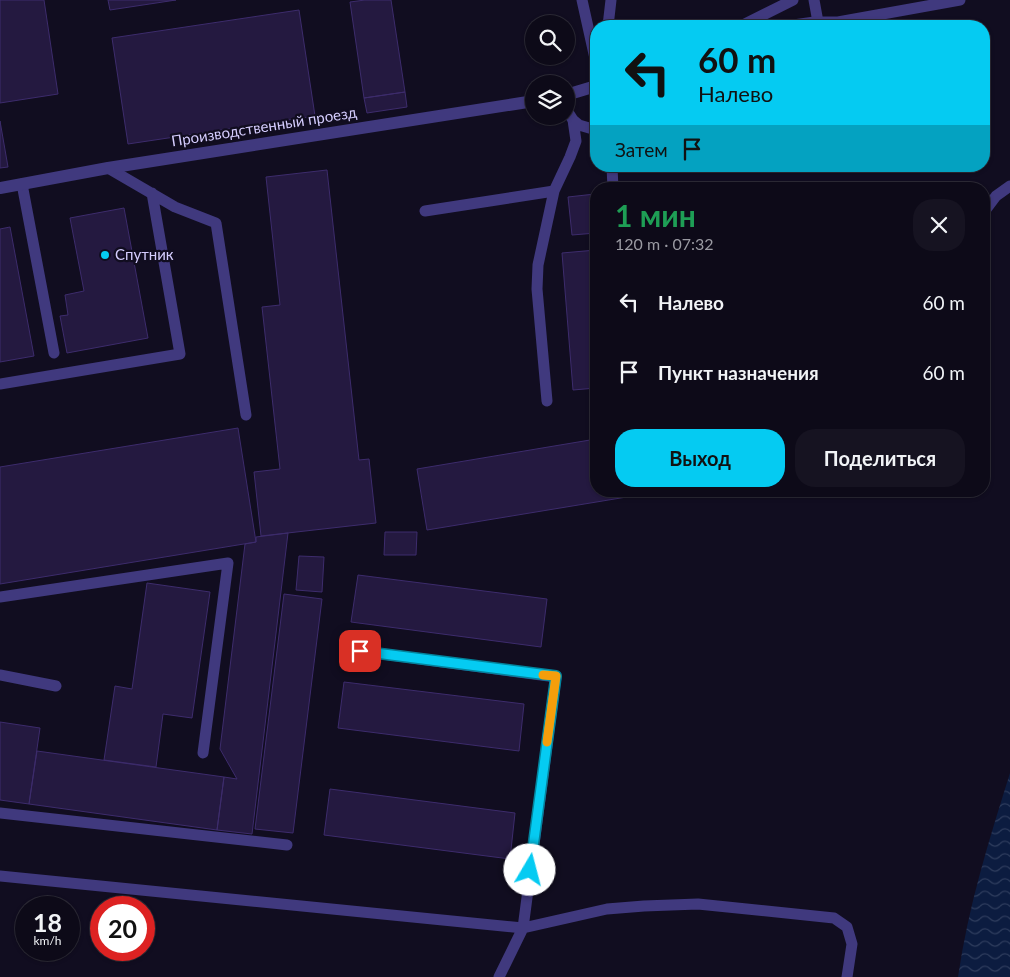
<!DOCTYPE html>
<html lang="ru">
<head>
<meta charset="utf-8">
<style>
  body { margin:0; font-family:Lato,sans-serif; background:#161321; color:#f1f3f6; height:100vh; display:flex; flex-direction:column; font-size:19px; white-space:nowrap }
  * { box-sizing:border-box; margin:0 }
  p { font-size:16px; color:#9a9aa2 }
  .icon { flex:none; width:28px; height:28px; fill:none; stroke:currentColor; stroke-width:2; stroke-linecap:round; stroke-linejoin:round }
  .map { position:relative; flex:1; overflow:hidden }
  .drawer { position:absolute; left:590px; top:182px; width:400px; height:315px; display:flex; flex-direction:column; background:#0d0a18; border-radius:20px; box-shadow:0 1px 4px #0004,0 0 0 1px #2d2b37 }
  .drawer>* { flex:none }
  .top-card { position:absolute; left:590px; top:20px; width:400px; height:152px; border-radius:20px; box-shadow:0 1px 4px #0004,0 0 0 1px #2d2b37; background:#05cbf2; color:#111; overflow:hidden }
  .tools { position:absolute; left:525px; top:15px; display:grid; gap:10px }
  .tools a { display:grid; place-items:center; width:50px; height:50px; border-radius:50%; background:#0d0a18; box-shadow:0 1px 4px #0004,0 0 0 1px #2d2b37; font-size:25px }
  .speed { position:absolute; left:15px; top:896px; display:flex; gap:10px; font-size:25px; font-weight:700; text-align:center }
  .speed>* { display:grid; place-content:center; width:65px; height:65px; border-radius:50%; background:#0d0a18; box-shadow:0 1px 4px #0004,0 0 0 1px #2d2b37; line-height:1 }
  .speed small { font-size:12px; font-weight:400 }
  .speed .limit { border:8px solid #d22; background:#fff; color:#111 }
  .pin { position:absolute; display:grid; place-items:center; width:42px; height:42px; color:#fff; margin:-21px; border-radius:10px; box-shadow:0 2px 8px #0006 }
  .me { position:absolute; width:55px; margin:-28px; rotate:8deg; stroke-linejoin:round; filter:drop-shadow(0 0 4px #0008) }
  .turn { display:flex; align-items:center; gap:18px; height:105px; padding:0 25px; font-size:22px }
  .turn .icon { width:65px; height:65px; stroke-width:2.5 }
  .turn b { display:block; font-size:35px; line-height:42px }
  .then { display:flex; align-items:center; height:48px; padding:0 25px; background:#0003; gap:10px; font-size:19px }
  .round { display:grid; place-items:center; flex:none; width:52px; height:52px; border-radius:20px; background:#161321 }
  .overview { display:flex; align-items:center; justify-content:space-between; height:85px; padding:0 25px }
  h1 { font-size:30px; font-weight:700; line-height:38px; color:#1e9e55 }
  .action { display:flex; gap:10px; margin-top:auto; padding:10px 25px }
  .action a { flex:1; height:58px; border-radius:20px; background:#05cbf2; color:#111; font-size:20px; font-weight:700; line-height:58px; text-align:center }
  .action a+a { background:#161321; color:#f1f3f6 }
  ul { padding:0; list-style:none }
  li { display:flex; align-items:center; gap:15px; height:70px; padding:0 25px }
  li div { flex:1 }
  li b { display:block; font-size:19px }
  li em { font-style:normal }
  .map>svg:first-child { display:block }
</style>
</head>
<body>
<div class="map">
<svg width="1010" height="977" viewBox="0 0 1010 977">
  <defs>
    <pattern id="water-waves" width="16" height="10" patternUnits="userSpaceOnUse" patternTransform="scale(1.25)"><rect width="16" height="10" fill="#0c1c40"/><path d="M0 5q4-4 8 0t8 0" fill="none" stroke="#2e3c5d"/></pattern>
  </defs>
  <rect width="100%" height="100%" fill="#110d20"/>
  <path fill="url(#water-waves)" d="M1010,773V977H958C968,907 989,840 1010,773Z"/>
  <path fill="#241940" stroke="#3d2c6c" d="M0,0H44L58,94L0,103Z
    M108,0H176L110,10Z
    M365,0H391L405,92L364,98L350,2Z
    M299,10L315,116L128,144L112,38Z
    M405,92L407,107L367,113L364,98Z
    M596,107V123L594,124L590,109Z
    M0,121L8,167L0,168Z
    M327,170L359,460L369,459L376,523L261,536L254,472L280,469L262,307L280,305L266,177Z
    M595,194L596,233L572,235L568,197Z
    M124,208L148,338L67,353L60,316L68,315L65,295L84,291L70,218Z
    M10,227L34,356L0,362V229Z
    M596,250V388L573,390L562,253Z
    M238,428L256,542L0,584V467Z
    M596,439V491H663L427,530L417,469Z
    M385,532H417L416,555H384Z
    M288,533L252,834L217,830L224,777L237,779L220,749L245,544L256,542V537Z
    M299,556L324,557L322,592L296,590Z
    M358,575L547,599L541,647L351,622Z
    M147,583L210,592L192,718L163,714L156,767L104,760L115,686L132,689Z
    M284,594L322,599L293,833L255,829Z
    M344,682L524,704L519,751L338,728Z
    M0,722L40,728L29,804L0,800Z
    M37,751L224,777L217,830L29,804Z
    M330,789L515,813L510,859L324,835Z"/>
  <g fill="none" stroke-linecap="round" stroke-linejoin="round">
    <path stroke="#40397e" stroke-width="11" d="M582,0L596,63
      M814,0L818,22H838L960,0
      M608,26L611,0
      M741,26L793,0
      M573,120L579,125L596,130
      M612,166L613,189
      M108,168L175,207L216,223L246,415
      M22,184L54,353
      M425,211L554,191
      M984,212L996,196L1010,186
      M0,384L180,354L152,193
      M547,401L537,289L538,265L554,191L570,157L576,141L573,120L566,109
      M0,597L228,563L203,753
      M0,675L56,686
      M0,813L287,845
      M0,876L523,928L556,677L360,651
      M499,977L523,928L607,909L644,906L698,904L834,918L847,927L852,944L847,977"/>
    <path stroke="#40397e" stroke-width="12" d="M790,26L818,22
      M566,95L596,86
      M0,188L108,168L534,101"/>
  </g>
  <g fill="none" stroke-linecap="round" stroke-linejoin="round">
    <defs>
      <path id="route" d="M360,651L556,676L530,870"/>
    </defs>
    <use href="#route" stroke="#03849d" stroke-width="12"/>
    <use href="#route" stroke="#05cbf2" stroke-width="9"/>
    <path stroke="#f59e0b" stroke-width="9" d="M543,675L556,676L547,742"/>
  </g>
  <circle fill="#05cbf2" stroke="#110d20" stroke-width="2" cx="105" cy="255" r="5"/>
  <g text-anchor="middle" stroke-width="4.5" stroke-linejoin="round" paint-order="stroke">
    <g font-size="15" fill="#d5cdfe" stroke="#110d20">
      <text transform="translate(264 127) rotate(-9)" y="5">Производственный проезд</text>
    </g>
    <g font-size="15" fill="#d5cdfe" stroke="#110d20" text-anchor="start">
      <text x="115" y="260">Спутник</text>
    </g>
  </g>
</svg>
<div class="tools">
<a><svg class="icon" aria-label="search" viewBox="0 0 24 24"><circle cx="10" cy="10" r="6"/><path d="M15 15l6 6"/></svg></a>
<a><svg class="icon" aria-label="layers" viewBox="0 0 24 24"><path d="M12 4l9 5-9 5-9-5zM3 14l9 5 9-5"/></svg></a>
</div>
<div class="speed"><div>18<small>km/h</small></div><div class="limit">20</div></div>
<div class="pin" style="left:360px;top:651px;background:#d93025"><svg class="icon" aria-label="arrive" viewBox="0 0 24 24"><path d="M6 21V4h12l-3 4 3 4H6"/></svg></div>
<svg class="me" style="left:530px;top:870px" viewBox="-20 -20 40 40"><circle r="19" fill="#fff"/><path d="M0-13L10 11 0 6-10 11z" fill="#05cbf2"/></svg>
<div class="top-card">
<div class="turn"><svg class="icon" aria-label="left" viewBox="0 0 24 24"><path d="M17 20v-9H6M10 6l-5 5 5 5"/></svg><div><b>60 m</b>Налево</div></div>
<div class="then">Затем<svg class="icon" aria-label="arrive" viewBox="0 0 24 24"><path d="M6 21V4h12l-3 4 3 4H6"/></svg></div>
</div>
<section class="drawer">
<div class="overview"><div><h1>1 мин</h1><p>120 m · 07:32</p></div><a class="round"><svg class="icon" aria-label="close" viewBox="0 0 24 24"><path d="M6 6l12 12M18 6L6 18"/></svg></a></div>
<ul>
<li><svg class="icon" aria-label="left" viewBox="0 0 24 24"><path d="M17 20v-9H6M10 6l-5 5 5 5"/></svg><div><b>Налево</b></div><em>60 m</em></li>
<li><svg class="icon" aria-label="arrive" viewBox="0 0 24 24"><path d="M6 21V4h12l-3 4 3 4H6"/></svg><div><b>Пункт назначения</b></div><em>60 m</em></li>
</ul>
<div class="action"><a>Выход</a><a>Поделиться</a></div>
</section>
</div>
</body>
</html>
